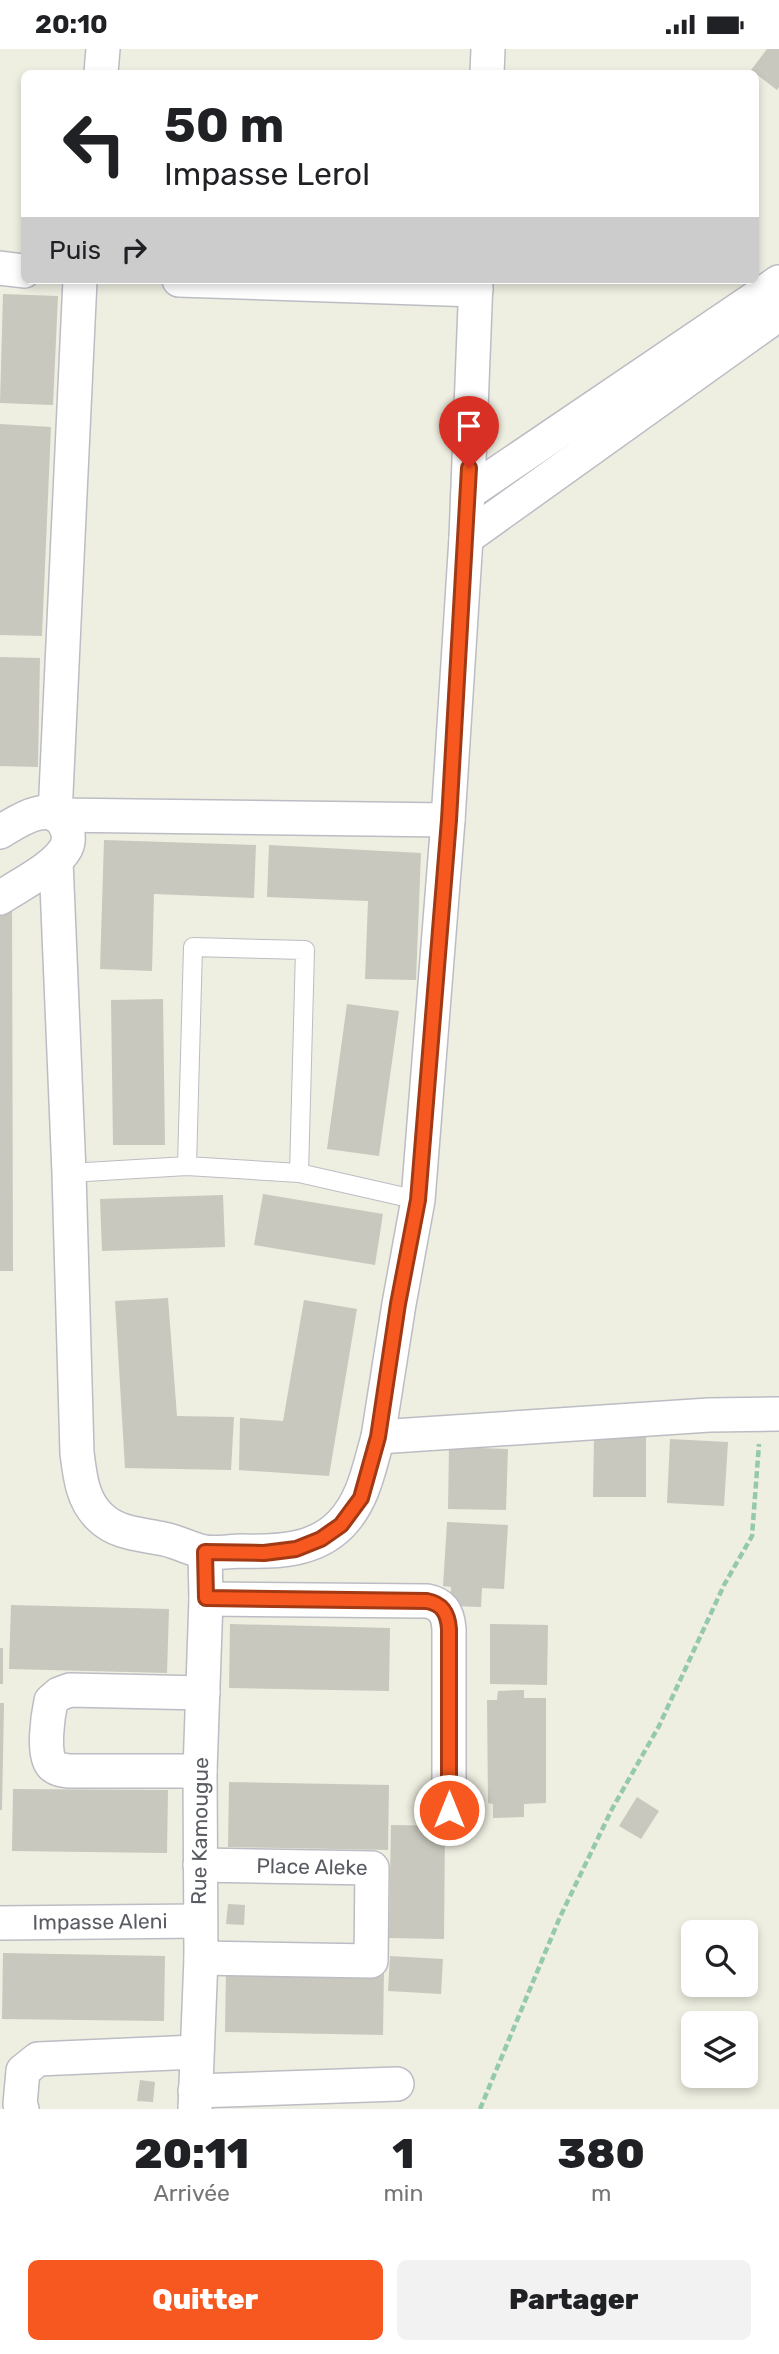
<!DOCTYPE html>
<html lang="fr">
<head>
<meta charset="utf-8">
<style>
  body { margin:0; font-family:Rubik,sans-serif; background:#f2f2f2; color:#202124; height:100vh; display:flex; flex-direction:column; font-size:26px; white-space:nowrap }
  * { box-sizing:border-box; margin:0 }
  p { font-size:23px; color:#757577 }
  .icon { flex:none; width:38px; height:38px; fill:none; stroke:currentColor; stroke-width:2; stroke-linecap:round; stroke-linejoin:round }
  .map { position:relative; height:2060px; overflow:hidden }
  .sheet { display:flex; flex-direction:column; background:#fff; flex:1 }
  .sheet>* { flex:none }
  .guide { position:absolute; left:21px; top:21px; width:738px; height:214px; border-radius:10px; box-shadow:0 4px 10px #0003; background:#fff; color:#202124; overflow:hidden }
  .fabs { position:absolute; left:681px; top:1871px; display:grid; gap:14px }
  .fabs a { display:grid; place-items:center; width:77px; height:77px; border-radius:10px; background:#fff; box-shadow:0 4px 10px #0003; font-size:35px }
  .pin { position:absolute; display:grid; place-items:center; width:60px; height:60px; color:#fff; margin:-72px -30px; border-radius:50% 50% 50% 0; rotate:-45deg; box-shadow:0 0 7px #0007 }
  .pin .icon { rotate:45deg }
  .me { position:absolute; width:77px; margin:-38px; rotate:0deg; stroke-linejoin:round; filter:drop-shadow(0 0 5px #0008) }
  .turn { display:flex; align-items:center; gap:24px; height:147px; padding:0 28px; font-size:32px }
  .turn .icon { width:91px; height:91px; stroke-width:2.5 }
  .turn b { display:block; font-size:49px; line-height:60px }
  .then { display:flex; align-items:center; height:66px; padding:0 28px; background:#0003; gap:14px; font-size:26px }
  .eta { display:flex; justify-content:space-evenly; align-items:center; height:119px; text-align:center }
  .eta b { font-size:42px; font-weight:800; line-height:49px }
  .button { display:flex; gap:14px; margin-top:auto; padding:14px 28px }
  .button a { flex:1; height:80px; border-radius:10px; background:#f6581f; color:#fff; font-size:28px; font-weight:800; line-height:80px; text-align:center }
  .button a+a { background:#f2f2f2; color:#202124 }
  .status { display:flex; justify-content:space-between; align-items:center; height:49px; padding:0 35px; background:#fff; direction:ltr }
  .status svg { height:19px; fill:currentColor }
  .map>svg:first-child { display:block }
</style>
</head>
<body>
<div class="status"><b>20:10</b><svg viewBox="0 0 49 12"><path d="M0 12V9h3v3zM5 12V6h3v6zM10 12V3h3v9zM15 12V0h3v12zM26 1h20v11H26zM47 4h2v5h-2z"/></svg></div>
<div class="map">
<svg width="779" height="2060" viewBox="0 0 779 2060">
  <rect width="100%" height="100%" fill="#eeeee1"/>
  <path fill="#c9c8be" d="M767,0H779V38L777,41L751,21Z
    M3,245L58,247L53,356L0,354Z
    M0,375L51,378L42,587L0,586Z
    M0,608L40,609L38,718L0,717Z
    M104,791L256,796L254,849L154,845L152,922L100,920Z
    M269,796L421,804L416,931L365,930L368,852L267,848Z
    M12,846L13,1222H0V854Z
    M163,950L165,1096H113L111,951Z
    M347,955L399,962L379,1107L327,1100Z
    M263,1145L383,1165L375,1216L254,1196Z
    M223,1146L225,1198L102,1202L100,1150Z
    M168,1249L177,1367L234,1368L231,1421L125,1419L115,1252Z
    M304,1251L357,1260L329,1427L239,1421L240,1369L283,1372Z
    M594,1388H646V1448H593Z
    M670,1390L728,1393L724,1457L667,1454Z
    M449,1398L508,1400L506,1461L448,1460Z
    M447,1473L508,1476L504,1540L482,1539L481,1558L450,1557L451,1538L443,1537Z
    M11,1556L169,1560L167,1624L9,1620Z
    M230,1575L390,1579L389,1642L229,1639Z
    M490,1575L548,1576L547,1636L490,1635Z
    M0,1599H3V1635H0Z
    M524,1641V1649H546V1754L524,1755V1768L493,1769V1755L488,1754L487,1651H497L498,1642Z
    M0,1654H4L2,1761H0Z
    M229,1733L389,1736L388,1801L228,1798Z
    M13,1740L168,1741L167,1804L12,1802Z
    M637,1748L659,1762L641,1790L619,1777Z
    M391,1776L445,1777L444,1890L389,1889Z
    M228,1855L245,1856L244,1876L226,1875Z
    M3,1904L165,1907L164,1972L2,1970Z
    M390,1907L443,1910L441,1945L388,1942Z
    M226,1918L384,1921L383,1986L225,1983Z
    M140,2031L155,2033L153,2053L137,2052Z"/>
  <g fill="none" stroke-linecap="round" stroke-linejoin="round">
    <defs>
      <path id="lane" d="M187,1117L193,898L305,901L299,1124
        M69,1124L187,1117L299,1124L418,1151"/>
      <g id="street">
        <path d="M101,24L103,0"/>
        <path d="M487,24L488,0"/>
        <path d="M0,219L24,222"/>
        <path d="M80,231L55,766L448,771"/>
        <path d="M179,231L476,241"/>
        <path d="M468,444L779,233"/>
        <path d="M466,489L779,265"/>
        <path d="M0,783C18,772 52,748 66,778C69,785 69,793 66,799C55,819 19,836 0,849"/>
        <path d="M56,812L69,1124L77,1404C80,1427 82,1451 100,1468C117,1485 141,1485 164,1490C178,1493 191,1500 204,1503C216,1505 230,1502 242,1502C277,1503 315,1502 341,1475C364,1451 369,1419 378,1388L709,1366L779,1365"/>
        <path d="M378,1388L399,1255L418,1151L448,771L466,489L476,231"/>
        <path d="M206,1550L427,1552C443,1555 448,1565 449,1580V1761"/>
        <path d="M200,1722H69C63,1721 57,1721 52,1716C42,1706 48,1666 51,1652L59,1645L70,1641L203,1644"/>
        <path id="s1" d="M200,1816L372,1819L371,1912L201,1909"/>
        <path id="s2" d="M0,1874L199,1872"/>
        <path d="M195,2042L397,2035"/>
        <path d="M22,2060L20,2055L23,2022L38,2010L196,2003"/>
        <path d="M195,2060L201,1909L200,1722L206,1550L205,1503"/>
      </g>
    </defs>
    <use href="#lane" stroke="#bcbdc4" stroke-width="20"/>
    <use href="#street" stroke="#bcbdc4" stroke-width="36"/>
    <path stroke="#94c9ad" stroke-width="4.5" stroke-dasharray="7 3.5" stroke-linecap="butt" d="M480,2060L560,1868L612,1760L659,1677L724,1536L752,1487L759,1395"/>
    <use href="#lane" stroke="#fff" stroke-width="18"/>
    <use href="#street" stroke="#fff" stroke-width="33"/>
  </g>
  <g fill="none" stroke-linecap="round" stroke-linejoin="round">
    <defs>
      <path id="route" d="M449,1761V1580C448,1565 443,1555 427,1552L206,1549L205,1503L264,1504L296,1500L321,1490L341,1476L361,1449L378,1388L398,1255L418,1151L449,771L469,419"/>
    </defs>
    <use href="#route" stroke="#a03914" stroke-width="18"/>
    <use href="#route" stroke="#f6581f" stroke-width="12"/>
  </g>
  <g text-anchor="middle" stroke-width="5" stroke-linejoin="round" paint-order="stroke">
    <g font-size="21" fill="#5a5c63" stroke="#fff">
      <text transform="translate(200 1782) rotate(-89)" y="7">Rue Kamougue</text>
      <text dy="7" stroke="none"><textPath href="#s1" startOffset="112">Place Aleke</textPath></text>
      <text dy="7" stroke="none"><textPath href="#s2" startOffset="100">Impasse Aleni</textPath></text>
    </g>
  </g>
</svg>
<div class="fabs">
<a><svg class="icon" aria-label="search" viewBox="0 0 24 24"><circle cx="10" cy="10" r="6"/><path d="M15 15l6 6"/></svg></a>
<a><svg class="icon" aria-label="layers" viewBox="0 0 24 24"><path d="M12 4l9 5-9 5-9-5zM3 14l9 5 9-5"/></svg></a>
</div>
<div class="pin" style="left:469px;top:419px;background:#d93025"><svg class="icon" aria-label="arrive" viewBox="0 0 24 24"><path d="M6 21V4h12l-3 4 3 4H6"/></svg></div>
<svg class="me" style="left:449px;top:1761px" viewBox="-20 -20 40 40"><circle r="17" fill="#f6581f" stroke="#fff" stroke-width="3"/><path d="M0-11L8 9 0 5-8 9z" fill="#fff"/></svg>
<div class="guide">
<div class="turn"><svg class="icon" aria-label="left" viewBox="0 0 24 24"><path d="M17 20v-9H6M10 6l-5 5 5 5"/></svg><div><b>50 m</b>Impasse Lerol</div></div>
<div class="then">Puis<svg class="icon" aria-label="right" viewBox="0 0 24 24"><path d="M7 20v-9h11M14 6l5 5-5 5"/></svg></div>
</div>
</div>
<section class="sheet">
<div class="eta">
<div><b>20:11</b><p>Arrivée</p></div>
<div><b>1</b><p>min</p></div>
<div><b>380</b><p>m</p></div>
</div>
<div class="button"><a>Quitter</a><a>Partager</a></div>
</section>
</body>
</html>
